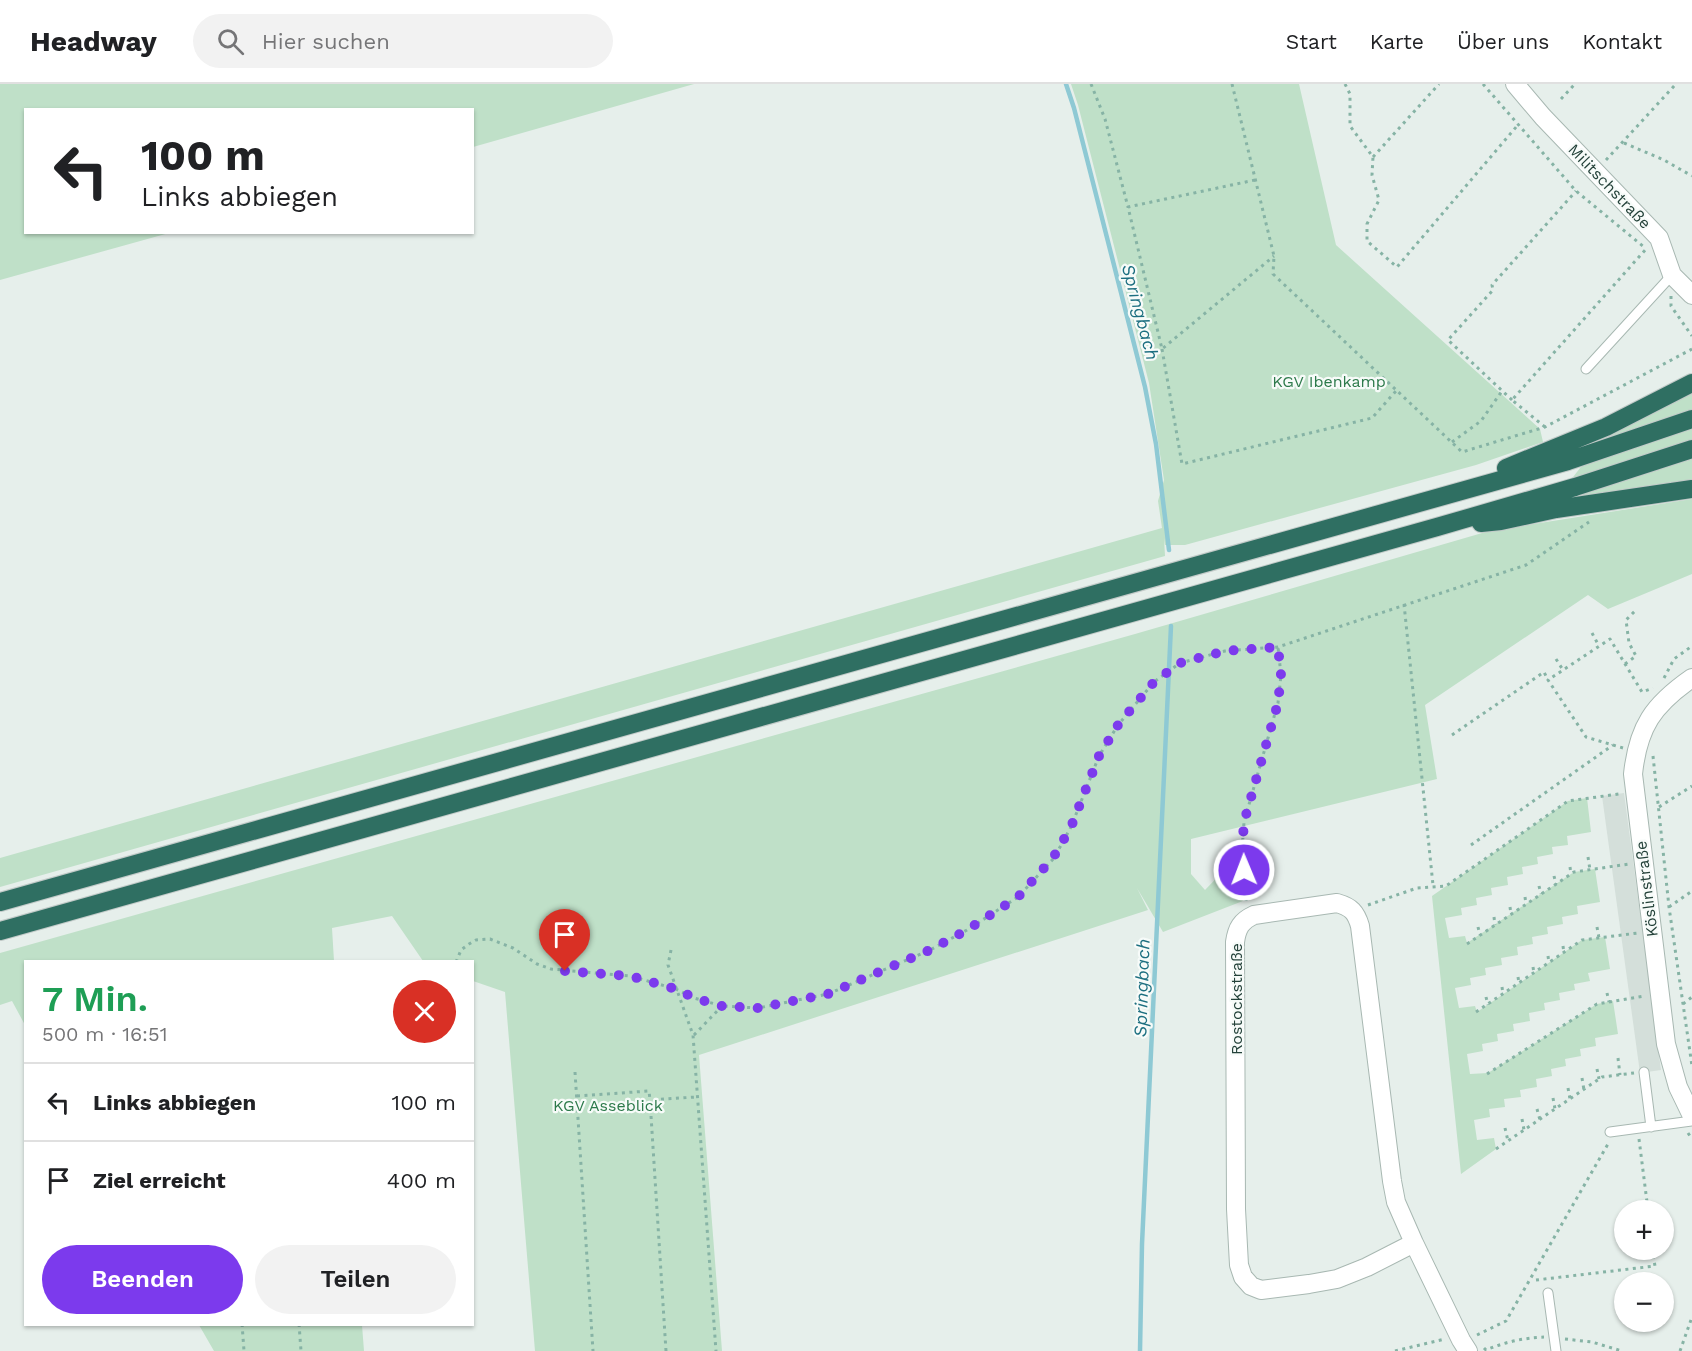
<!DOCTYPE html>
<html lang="de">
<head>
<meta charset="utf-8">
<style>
  body { margin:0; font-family:"Work Sans",sans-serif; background:#f2f2f2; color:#202124; height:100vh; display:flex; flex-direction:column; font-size:22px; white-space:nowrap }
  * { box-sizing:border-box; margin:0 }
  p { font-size:20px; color:#757577 }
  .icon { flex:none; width:33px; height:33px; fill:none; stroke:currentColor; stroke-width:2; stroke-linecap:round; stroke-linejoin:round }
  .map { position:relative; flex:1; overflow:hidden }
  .sheet { position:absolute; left:24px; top:876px; width:450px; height:366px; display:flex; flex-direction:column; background:#fff; border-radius:0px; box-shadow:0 2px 4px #0004 }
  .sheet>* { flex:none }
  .banner { position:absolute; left:24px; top:24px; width:450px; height:126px; border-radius:0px; box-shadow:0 2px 4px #0004; background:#fff; color:#202124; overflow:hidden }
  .tools { position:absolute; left:1614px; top:1116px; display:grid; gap:12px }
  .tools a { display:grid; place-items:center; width:60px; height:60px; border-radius:50%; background:#fff; box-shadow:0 2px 4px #0004; font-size:30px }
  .pin { position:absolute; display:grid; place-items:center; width:51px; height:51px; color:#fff; margin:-62px -26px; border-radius:50% 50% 50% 0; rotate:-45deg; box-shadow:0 0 6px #0007 }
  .pin .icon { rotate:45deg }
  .me { position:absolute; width:66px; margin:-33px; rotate:359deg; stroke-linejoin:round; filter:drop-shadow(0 0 4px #0008) }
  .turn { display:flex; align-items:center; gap:21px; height:126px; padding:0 18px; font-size:27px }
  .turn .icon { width:78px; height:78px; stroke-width:2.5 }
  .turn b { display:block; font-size:42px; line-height:51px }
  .round { display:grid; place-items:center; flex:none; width:63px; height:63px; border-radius:32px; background:#f2f2f2 }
  .overview { display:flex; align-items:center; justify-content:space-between; height:102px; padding:0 18px }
  h1 { font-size:36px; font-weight:600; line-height:45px; color:#1e9e55 }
  .cta { display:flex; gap:12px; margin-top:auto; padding:12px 18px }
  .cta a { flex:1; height:69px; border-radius:36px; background:#7c3aed; color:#fff; font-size:24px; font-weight:600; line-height:69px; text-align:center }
  .cta a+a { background:#f2f2f2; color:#202124 }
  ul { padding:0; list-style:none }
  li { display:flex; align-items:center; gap:18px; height:78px; padding:0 18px; border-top:2px solid #e0e0e0 }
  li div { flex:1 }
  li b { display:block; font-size:22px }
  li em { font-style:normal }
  header { display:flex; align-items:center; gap:36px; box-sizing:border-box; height:84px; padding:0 30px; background:#fff; border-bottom:2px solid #e0e0e0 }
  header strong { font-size:28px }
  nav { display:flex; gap:33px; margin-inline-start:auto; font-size:21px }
  .search { width:420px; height:54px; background:#f2f2f2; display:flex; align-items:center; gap:15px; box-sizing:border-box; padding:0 21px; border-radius:33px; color:#757577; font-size:22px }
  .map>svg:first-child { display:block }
</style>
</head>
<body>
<header>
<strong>Headway</strong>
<div class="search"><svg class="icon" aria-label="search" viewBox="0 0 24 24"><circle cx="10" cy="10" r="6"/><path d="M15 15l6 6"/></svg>Hier suchen</div>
<nav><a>Start</a><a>Karte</a><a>Über uns</a><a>Kontakt</a></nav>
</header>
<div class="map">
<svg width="1692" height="1267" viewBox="0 0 1692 1267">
  <rect width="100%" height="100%" fill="#e6efeb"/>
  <path fill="#d4dfda" d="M1624,709L1661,986L1640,989L1602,712Z"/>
  <path fill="#bfe0c8" d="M0,0H694L473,63L472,26H26V148L169,149L0,196Z
    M1071,0H1299L1336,161L1540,345L1543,358L1476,381L1185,461H1165L1164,454L1165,472L0,803V774L1162,444L1158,417L1164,396L1149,299L1078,21Z
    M1692,306V397L1552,420L1605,352Z
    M1692,415V490L1608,525L1588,511L1425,621L1437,695L1191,755V790L1205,806L1233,777L1248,815L1163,848L1137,804L1148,826L699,971L722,1267H535L505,908L473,897L472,878L423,877L392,832L332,844L334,877L26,878L25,941L12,917L0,921V869L1135,550L1489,447Z
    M1587,714L1591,748L1567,752L1568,761L1552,763L1553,770L1537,773L1538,780L1522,783L1523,790L1507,793L1508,801L1491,804L1492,811L1476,814L1477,821L1461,824L1462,831L1445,834L1449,854L1465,852L1467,859L1574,788L1595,785L1600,818L1577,822L1578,830L1562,833L1563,840L1547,843L1548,850L1532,853L1533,860L1517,863L1518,871L1501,874L1502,881L1485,884L1486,891L1470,894L1471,901L1455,904L1459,924L1475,922L1477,928L1582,856L1605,853L1610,885L1588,889L1590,897L1574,900L1575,906L1559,909L1560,916L1544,919L1545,926L1529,929L1530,937L1513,940L1514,947L1497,950L1498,957L1482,960L1483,967L1467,970L1470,990L1488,989L1597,920L1613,917L1618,950L1595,954L1596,962L1580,965L1581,972L1565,975L1566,982L1551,985L1552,992L1536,995L1537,1003L1520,1006L1521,1013L1504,1015L1505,1023L1489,1025L1490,1033L1474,1036L1477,1056L1494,1054L1496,1065L1461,1090L1432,812L1568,717Z
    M199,1241H362L364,1267H214Z"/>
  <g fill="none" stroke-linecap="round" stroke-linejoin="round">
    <path stroke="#8ec9d4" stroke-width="4.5" d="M1066,0L1074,24L1145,303L1156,360L1169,466
      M1140,1267L1142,1160L1171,542"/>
    <defs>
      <path id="lane" d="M1586,285L1672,191
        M1644,988L1651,1043
        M1610,1048L1692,1037
        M1548,1209L1556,1267"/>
      <path id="street" d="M1515,0L1543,33L1659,154L1672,191L1692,211
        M1692,594C1653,621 1638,643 1633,690L1666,960L1678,1003L1692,1032
        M1414,1159L1396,1118L1392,1097L1360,842C1356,828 1351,823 1337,819L1254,831C1241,837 1237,844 1235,858L1236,1125L1239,1181L1243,1193L1251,1202L1261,1206L1309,1200L1337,1195L1367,1183L1414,1159L1461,1256L1468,1267"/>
      <path id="highway" d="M1506,384L1606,343L1692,299
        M1481,439L1501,437L1556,425L1692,405
        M0,818L1568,377L1692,335
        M0,847L1437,443L1575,403L1692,365"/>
    </defs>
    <use href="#lane" stroke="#a8b8b2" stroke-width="11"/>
    <use href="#street" stroke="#a8b8b2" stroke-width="20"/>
    <use href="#highway" stroke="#c2cac8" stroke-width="20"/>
    <path stroke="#86b3a5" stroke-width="3" stroke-dasharray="3 4.5" stroke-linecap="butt" d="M1091,0L1105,35L1128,123
      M1232,0L1274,172L1273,190L1462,368L1545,343L1692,265
      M1345,0L1350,10V42L1373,73L1372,91L1379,116L1367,140V157L1397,183L1517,42
      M1483,0L1576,107L1644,163
      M1561,15L1575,0
      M1624,59L1664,76L1692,92
      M1373,73L1439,0
      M1606,76L1676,0
      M1255,96L1128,123L1162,265L1274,172
      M1671,212V222L1692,252
      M1162,265L1182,380L1372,334L1396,307
      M1512,316L1448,256L1493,206L1492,201L1576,107
      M1545,343L1512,316L1646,165
      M1452,358L1481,337L1502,307
      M1404,520L1433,801
      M1592,549L1599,562
      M1556,575L1563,586
      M1625,580L1636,572L1629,559L1626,536L1637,525
      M1664,594L1674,575L1692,562
      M1452,651L1544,588L1548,596
      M1623,664L1586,653L1548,596L1610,555L1642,608L1653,604
      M1653,672L1669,823L1692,982
      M1659,723L1692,702
      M1471,761L1613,661
      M1588,773L1590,786
      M1570,783L1571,790
      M1554,792L1556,800
      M1539,802L1541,810
      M1525,813L1526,820
      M1246,817L1242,768L1244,738L1278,619L1281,591L1278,563
      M1368,821L1417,804L1446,802L1568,717L1619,710
      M1510,823L1511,830
      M1669,823L1692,807
      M1494,833L1495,841
      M1478,843L1480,851
      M1597,843L1599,854
      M1467,860L1574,788L1629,780
      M1563,862L1564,869
      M671,866L668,881L693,951L716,1267
      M1548,872L1549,879
      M456,878L461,866L469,860L476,856L490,855L513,864L537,880L551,885L630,892L676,905L694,914L722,922L758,924L828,910L930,866L967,846L1018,813L1054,774L1071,743L1099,672L1118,641L1154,598L1180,579L1225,567L1278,563L1526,481L1589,438
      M1533,883L1534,889
      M1518,893L1519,899
      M1502,903L1503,910
      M1607,909L1609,918
      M1486,913L1488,921
      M1683,920L1692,913
      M1476,928L1582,856L1638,849
      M694,951L722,922
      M1618,974L1620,991
      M1597,985L1599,995
      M575,988L593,1267
      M1487,990L1597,920L1644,912
      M1582,994L1584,1006
      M1568,1004L1570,1015
      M577,1012L649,1007L650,1016
      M1553,1014L1555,1025
      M1537,1025L1540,1036
      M1522,1035L1524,1046
      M1505,1044L1508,1057
      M1688,1049L1692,1055
      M1639,1055L1648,1126
      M1496,1065L1602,993L1634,989
      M1536,1196L1655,1182L1652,1166
      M242,1240L244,1267
      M299,1240L301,1267
      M1477,1251L1506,1237L1608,1060
      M1565,1255L1592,1258L1622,1267
      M1484,1264L1486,1266C1505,1258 1523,1254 1544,1253
      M666,1267L650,1016L696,1013
      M1395,1267L1445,1255
      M1680,1267L1692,1233"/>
    <use href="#lane" stroke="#fff" stroke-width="9"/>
    <use href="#street" stroke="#fff" stroke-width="18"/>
    <use href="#highway" stroke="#2f6f62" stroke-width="18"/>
  </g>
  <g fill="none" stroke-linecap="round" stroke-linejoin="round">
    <path stroke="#7c3aed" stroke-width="10" stroke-dasharray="0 18" d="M565,887L630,892L676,905L694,914L722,922L758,924L828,910L930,866L967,846L1018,813L1053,774L1071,743L1099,672L1118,641L1154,598L1180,579L1225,567L1278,563L1281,591L1278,619L1244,738L1242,768L1244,786"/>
  </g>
  <g text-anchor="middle" stroke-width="4.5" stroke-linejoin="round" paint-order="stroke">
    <g font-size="16" fill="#24423a" stroke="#f7fbf9">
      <text transform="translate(1610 102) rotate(46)" y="6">Militschstraße</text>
      <text transform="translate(1646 805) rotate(-97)" y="6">Köslinstraße</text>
      <text transform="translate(1236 915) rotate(-90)" y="6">Rostockstraße</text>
    </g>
    <g font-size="16" fill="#2d7a4b" stroke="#f7fbf9">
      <text x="1329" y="303">KGV Ibenkamp</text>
      <text x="608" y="1027">KGV Asseblick</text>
    </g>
    <g font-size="18" font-style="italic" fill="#1c6f80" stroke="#f7fbf9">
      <text transform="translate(1140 228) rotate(75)" y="6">Springbach</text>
      <text transform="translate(1142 904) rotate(-88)" y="6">Springbach</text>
    </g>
  </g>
</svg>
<div class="tools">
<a>+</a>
<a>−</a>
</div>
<div class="pin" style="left:565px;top:887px;background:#d93025"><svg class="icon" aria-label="arrive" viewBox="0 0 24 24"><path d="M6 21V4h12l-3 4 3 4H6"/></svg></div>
<svg class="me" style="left:1244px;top:786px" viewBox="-20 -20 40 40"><circle r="17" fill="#7c3aed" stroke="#fff" stroke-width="3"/><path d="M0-11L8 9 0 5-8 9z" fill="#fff"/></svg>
<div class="banner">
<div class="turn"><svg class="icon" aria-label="left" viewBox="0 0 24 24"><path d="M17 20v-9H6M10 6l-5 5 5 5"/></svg><div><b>100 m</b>Links abbiegen</div></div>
</div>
<section class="sheet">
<div class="overview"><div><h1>7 Min.</h1><p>500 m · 16:51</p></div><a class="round" style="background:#d93025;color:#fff"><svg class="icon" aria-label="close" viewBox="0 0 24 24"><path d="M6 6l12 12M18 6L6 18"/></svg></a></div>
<ul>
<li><svg class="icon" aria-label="left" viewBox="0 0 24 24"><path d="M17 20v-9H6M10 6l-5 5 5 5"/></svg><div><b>Links abbiegen</b></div><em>100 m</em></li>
<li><svg class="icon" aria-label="arrive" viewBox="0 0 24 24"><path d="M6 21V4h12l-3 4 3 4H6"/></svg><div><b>Ziel erreicht</b></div><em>400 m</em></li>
</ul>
<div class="cta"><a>Beenden</a><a>Teilen</a></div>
</section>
</div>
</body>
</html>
